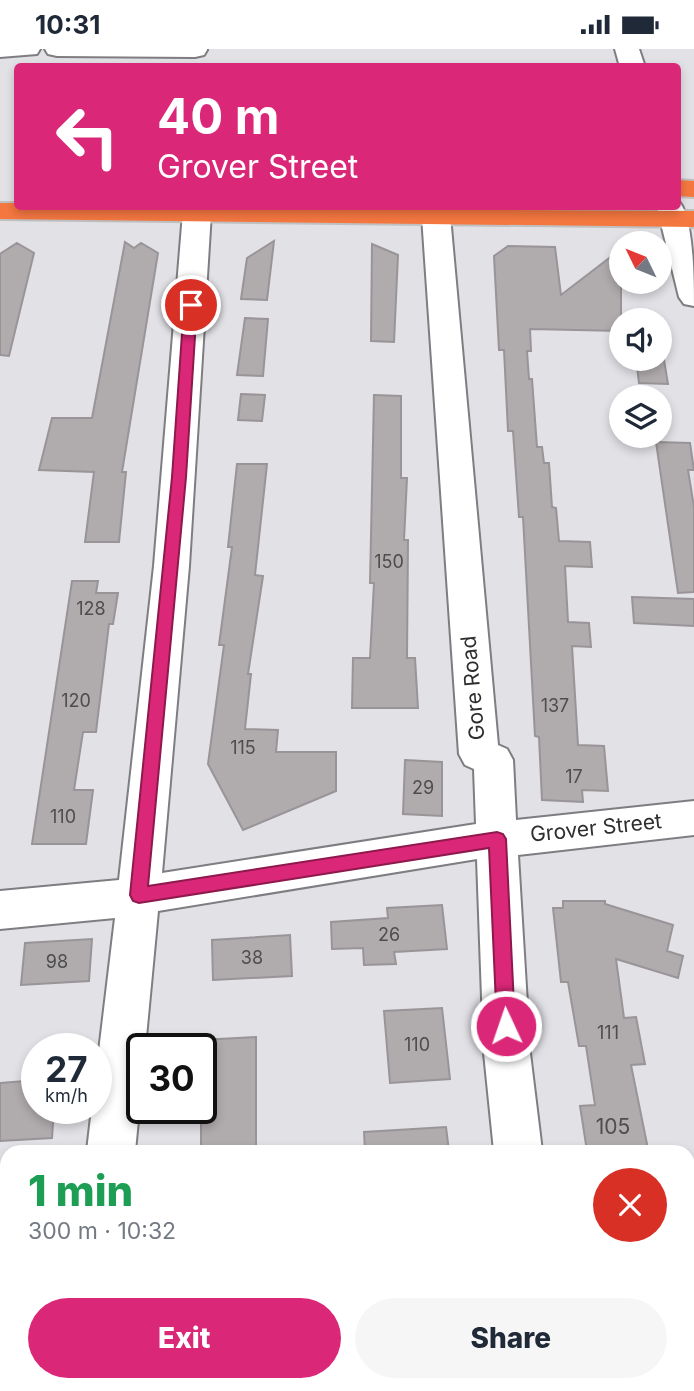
<!DOCTYPE html>
<html lang="en">
<head>
<meta charset="utf-8">
<style>
  body { margin:0; font-family:Inter,sans-serif; background:#f6f6f7; color:#1f2937; height:100vh; display:flex; flex-direction:column; font-size:26px; white-space:nowrap }
  * { box-sizing:border-box; margin:0 }
  p { font-size:23px; color:#747a83 }
  .icon { flex:none; width:38px; height:38px; fill:none; stroke:currentColor; stroke-width:2; stroke-linecap:round; stroke-linejoin:round }
  .map { position:relative; flex:1; overflow:hidden }
  .panel { position:absolute; left:0px; top:1096px; width:695px; height:247px; display:flex; flex-direction:column; background:#fff; border-radius:21px 21px 0 0; box-shadow:0 4px 10px #0003 }
  .panel>* { flex:none }
  .banner { position:absolute; left:14px; top:14px; width:667px; height:147px; border-radius:7px; box-shadow:0 4px 10px #0003; background:#db2777; color:#fff; overflow:hidden }
  .needle { width:46px; rotate:313deg }
  .controls { position:absolute; left:609px; top:182px; display:grid; gap:14px }
  .controls a { display:grid; place-items:center; width:63px; height:63px; border-radius:50%; background:#fff; box-shadow:0 4px 10px #0003; font-size:35px }
  .speed { position:absolute; left:21px; top:984px; display:flex; gap:14px; font-size:35px; font-weight:700; text-align:center }
  .speed>* { display:grid; place-content:center; width:91px; height:91px; border-radius:50%; background:#fff; box-shadow:0 4px 10px #0003; line-height:1 }
  .speed small { font-size:18px; font-weight:400 }
  .speed .limit { border:4px solid #111; border-radius:10px; background:#fff; color:#111 }
  .pin { position:absolute; display:grid; place-items:center; width:60px; height:60px; color:#fff; margin:-30px; border:4px solid #fff; border-radius:50%; box-shadow:0 2px 7px #0007 }
  .me { position:absolute; width:77px; margin:-38px; rotate:357deg; stroke-linejoin:round; filter:drop-shadow(0 0 5px #0008) }
  .turn { display:flex; align-items:center; gap:24px; height:147px; padding:0 28px; font-size:32px }
  .turn .icon { width:91px; height:91px; stroke-width:2.5 }
  .turn b { display:block; font-size:49px; line-height:60px }
  .round { display:grid; place-items:center; flex:none; width:74px; height:74px; border-radius:37px; background:#f6f6f7 }
  .head { display:flex; align-items:center; justify-content:space-between; height:119px; padding:0 28px }
  h1 { font-size:42px; font-weight:800; line-height:52px; color:#1e9e55 }
  .cta { display:flex; gap:14px; margin-top:auto; padding:14px 28px }
  .cta a { flex:1; height:80px; border-radius:42px; background:#db2777; color:#fff; font-size:28px; font-weight:800; line-height:80px; text-align:center }
  .cta a+a { background:#f6f6f7; color:#1f2937 }
  .status { display:flex; justify-content:space-between; align-items:center; height:49px; padding:0 35px; background:#fff; direction:ltr }
  .status svg { height:19px; fill:currentColor }
  .map>svg:first-child { display:block }
</style>
</head>
<body>
<div class="status"><b>10:31</b><svg viewBox="0 0 49 12"><path d="M0 12V9h3v3zM5 12V6h3v6zM10 12V3h3v9zM15 12V0h3v12zM26 1h20v11H26zM47 4h2v5h-2z"/></svg></div>
<div class="map">
<svg width="694" height="1342" viewBox="0 0 694 1342">
  <rect width="100%" height="100%" fill="#e1e1e6"/>
  <path fill="#b0abad" stroke="#999497" stroke-width="2" d="M274,192L267,251L241,250L247,209Z
    M125,193L134,199L141,194L158,204L122,423H126L119,493H85L94,423L39,421L52,369H92Z
    M17,194L34,204L9,307L0,306V205Z
    M372,195L398,206L394,293L371,292Z
    M508,197L555,198L561,246L621,200V282L530,280L531,302H527L529,330H532L537,398H542L544,414H549L552,458L556,459L559,492L590,493L592,518L565,517L568,573L589,574L591,598L572,597L578,696L604,697L608,742L582,741L583,753L542,751L539,688L535,687L523,468H519L513,382H508L504,301H499L494,207Z
    M245,269L268,270L263,327L237,326Z
    M636,310L664,311L668,335L639,334Z
    M241,345L265,346L262,372L238,371Z
    M374,346L401,347V429H407L404,491H408L407,609H415L418,659H352L353,609H370L374,534H370Z
    M656,393L690,394L694,421H688L694,458V543L678,544Z
    M237,415H267L255,526L263,527L248,625H251L245,680L278,681L276,703H336V742L243,781L208,715L224,596H219L232,498H228Z
    M72,532H98L96,544H118L113,575H109L96,683H83L74,741H93L86,795H32Z
    M632,548L694,550V577L634,574Z
    M405,711L442,713V767L403,765Z
    M563,852H605V855L673,876L667,902L683,907L678,929L616,910L624,969L636,968L645,1015L631,1016L648,1100L587,1102L580,1057L595,1056L586,997H579L568,933H561L553,859H563Z
    M442,856L447,900L394,903L396,915L364,916L363,899L332,900L331,873L388,869L387,859Z
    M290,886L292,927L213,931L212,891Z
    M92,890L89,932L21,936L25,894Z
    M442,959L450,1030L390,1034L384,962Z
    M256,988V1102H201V991Z
    M37,1031V1059H54L52,1089L0,1092V1034Z
    M446,1078L449,1102H365L364,1083Z"/>
  <g fill="none" stroke-linecap="round" stroke-linejoin="round">
    <defs>
      <path id="minor" d="M0,0H40L37,5L0,8Z
        M45,0H207V1L204,6L195,8L57,7L48,5Z
        M615,0H639L645,18H620Z
        M677,151C694,163 694,234 694,257L684,255L679,248L657,158H677Z
        M187,158H205L211,164L189,517L162,824L476,775L474,720L465,716L459,705L422,167L426,161L436,159L446,161L450,167L498,696L507,700L513,711L516,771L694,752V786L518,806L530,1004L542,1102H494L484,1004L477,810L158,862L145,999H142V1031L135,1102H87L92,1059H96V1027L115,869L0,880V842L119,831L154,517L183,164Z
        M65,1335H117L116,1342H64Z
        M517,1335H569L570,1342H518Z"/>
      <path id="highway" d="M677,131L694,132V148L677,147Z
        M0,154H18V158L694,162V178L0,170Z"/>
    </defs>
    <use href="#minor" stroke="#7e7e82" stroke-width="4"/>
    <use href="#highway" stroke="#c0c0c1" stroke-width="4"/>
    <use href="#minor" fill="#fff" fill-rule="evenodd"/>
    <use href="#highway" fill="#f57740" fill-rule="evenodd"/>
  </g>
  <path fill="#db2777" stroke="#8e194d" stroke-width="2" d="M191,252L197,256L186,428L148,837L497,783L503,785L506,790L515,977L512,984L506,986L499,984L497,977L489,799L139,854L133,852L130,846L172,428L184,256Z"/>
  <g text-anchor="middle" stroke-width="6" stroke-linejoin="round" paint-order="stroke">
    <g font-size="18" fill="#4e4d4e">
      <text x="389" y="519">150</text>
      <text x="91" y="566">128</text>
      <text x="76" y="658">120</text>
      <text x="555" y="663">137</text>
      <text x="243" y="705">115</text>
      <text x="574" y="734">17</text>
      <text x="423" y="745">29</text>
      <text x="63" y="774">110</text>
      <text x="389" y="892">26</text>
      <text x="252" y="915">38</text>
      <text x="57" y="919">98</text>
      <text x="608" y="990">111</text>
      <text x="417" y="1002">110</text>
    </g>
    <g font-size="21" fill="#2e2e2f" stroke="#fff">
      <text transform="translate(473 639) rotate(-95)" y="7">Gore Road</text>
      <text transform="translate(596 779) rotate(-6)" y="7">Grover Street</text>
    </g>
    <g font-size="21" fill="#4e4d4e">
      <text x="613" y="1085">105</text>
    </g>
  </g>
</svg>
<div class="controls">
<a><svg class="needle" viewBox="-14 -14 28 28"><path d="M0-13l5 13h-10z" fill="#e53935"/><path d="M0 13l5-13h-10z" fill="#747a83"/></svg></a>
<a><svg class="icon" aria-label="sound" viewBox="0 0 24 24"><path d="M4 9h4l5-4v14l-5-4H4zM17 9q2 3 0 6"/></svg></a>
<a><svg class="icon" aria-label="layers" viewBox="0 0 24 24"><path d="M12 4l9 5-9 5-9-5zM3 14l9 5 9-5"/></svg></a>
</div>
<div class="speed"><div>27<small>km/h</small></div><div class="limit">30</div></div>
<div class="pin" style="left:191px;top:256px;background:#d93025"><svg class="icon" aria-label="arrive" viewBox="0 0 24 24"><path d="M6 21V4h12l-3 4 3 4H6"/></svg></div>
<svg class="me" style="left:506px;top:977px" viewBox="-20 -20 40 40"><circle r="17" fill="#db2777" stroke="#fff" stroke-width="3"/><path d="M0-11L8 9 0 5-8 9z" fill="#fff"/></svg>
<div class="banner">
<div class="turn"><svg class="icon" aria-label="left" viewBox="0 0 24 24"><path d="M17 20v-9H6M10 6l-5 5 5 5"/></svg><div><b>40 m</b>Grover Street</div></div>
</div>
<section class="panel">
<div class="head"><div><h1>1 min</h1><p>300 m · 10:32</p></div><a class="round" style="background:#d93025;color:#fff"><svg class="icon" aria-label="close" viewBox="0 0 24 24"><path d="M6 6l12 12M18 6L6 18"/></svg></a></div>
<div class="cta"><a>Exit</a><a>Share</a></div>
</section>
</div>
</body>
</html>
